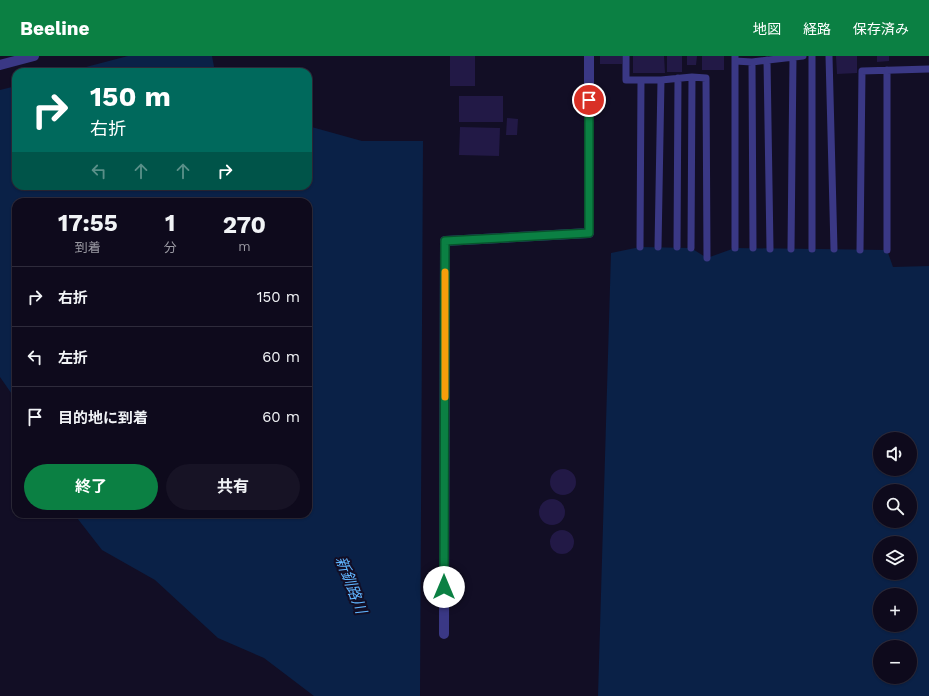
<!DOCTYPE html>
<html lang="ja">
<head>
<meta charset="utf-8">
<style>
  body { margin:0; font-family:"Work Sans","Noto Sans JP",sans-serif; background:#171325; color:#f1f3f6; height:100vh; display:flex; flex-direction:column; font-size:15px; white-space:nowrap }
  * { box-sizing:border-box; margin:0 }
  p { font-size:13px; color:#9b9aa3 }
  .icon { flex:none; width:22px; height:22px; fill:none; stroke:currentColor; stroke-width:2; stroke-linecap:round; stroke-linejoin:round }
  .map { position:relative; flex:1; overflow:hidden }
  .drawer { position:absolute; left:12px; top:142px; width:300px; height:320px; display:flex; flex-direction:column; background:#0e0a1c; border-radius:12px; box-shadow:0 1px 3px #0004,0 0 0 1px #2e2b3b }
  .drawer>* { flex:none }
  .banner { position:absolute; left:12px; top:12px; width:300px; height:122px; border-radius:12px; box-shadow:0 1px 3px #0004,0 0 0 1px #2e2b3b; background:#00695c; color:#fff; overflow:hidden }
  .fabs { position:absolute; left:873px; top:376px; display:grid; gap:8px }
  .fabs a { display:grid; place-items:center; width:44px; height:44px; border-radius:50%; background:#0e0a1c; box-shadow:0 1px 3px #0004,0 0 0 1px #2e2b3b; font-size:20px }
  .pin { position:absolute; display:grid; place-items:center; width:34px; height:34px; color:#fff; margin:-17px; border:2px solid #fff; border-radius:50%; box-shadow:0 1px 4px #0007 }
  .me { position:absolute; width:44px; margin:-22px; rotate:0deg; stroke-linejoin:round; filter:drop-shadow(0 0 3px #0008) }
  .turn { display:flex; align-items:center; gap:14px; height:84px; padding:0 12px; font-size:18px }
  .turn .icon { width:52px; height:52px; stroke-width:2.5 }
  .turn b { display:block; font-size:28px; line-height:34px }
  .lanes { display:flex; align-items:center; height:38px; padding:0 12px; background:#0003; justify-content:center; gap:20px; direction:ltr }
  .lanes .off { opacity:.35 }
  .eta { display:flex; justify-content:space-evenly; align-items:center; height:68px; text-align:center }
  .eta b { font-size:24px; font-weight:700; line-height:28px }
  .button { display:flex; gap:8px; margin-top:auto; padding:8px 12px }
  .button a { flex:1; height:46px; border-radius:24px; background:#0b8043; color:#fff; font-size:16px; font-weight:700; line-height:46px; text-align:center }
  .button a+a { background:#171325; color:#f1f3f6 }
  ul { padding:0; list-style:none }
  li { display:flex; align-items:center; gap:12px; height:60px; padding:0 12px; border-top:1px solid #2e2b3b }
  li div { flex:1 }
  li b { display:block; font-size:15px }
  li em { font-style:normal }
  header { display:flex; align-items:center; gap:24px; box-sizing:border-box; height:56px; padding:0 20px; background:#0b8043; color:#fff }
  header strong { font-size:19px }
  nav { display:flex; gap:22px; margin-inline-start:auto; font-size:14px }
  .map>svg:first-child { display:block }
</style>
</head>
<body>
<header>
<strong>Beeline</strong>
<nav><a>地図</a><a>経路</a><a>保存済み</a></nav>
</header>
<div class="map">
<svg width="929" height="640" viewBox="0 0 929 640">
  <rect width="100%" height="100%" fill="#120e25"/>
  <path fill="#0a2147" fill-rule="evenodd" d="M0,0H212L215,16H16V130H308V70L362,85H423L420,640H314L264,602L218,582L155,524L102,494L74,458H308V146H16V344L0,321Z
    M640,191L691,192L707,202L735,192L887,194L893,211L929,210V640H598L611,197ZM880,383H910V413H880ZM880,435H910V465H880ZM880,487H910V517H880ZM880,539H910V569H880ZM880,591H910V621H880Z"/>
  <path fill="#120e25" d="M0,0H128L67,16H16V30L0,34Z"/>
  <path fill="#221946" d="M450,0H475V30H450Z
    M600,0H622V8H600Z
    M633,0H664L665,17H633Z
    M667,0H682V16H667Z
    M687,0H697L696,9H687Z
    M702,0H724V14H702Z
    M836,0H857V17L837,18Z
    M877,0H889V5L877,6Z
    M459,40H503V66H459Z
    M507,62L518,63L517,79H506Z
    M460,71L500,72L499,100L459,99Z
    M550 426a13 13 0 1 1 26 0a13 13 0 1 1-26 0Z
    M539 456a13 13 0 1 1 26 0a13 13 0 1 1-26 0Z
    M550 486a12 12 0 1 1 24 0a12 12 0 1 1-24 0Z"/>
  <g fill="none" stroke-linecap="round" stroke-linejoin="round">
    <path stroke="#3a3885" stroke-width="7" d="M626,0V24H661L692,21L706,22L707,202
      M735,0V5L752,6L803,0
      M829,0L834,193
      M767,4L770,193
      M735,5V192
      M752,6L753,192
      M640,191L641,24
      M658,191L661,24
      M677,191L678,22
      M691,192L692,21
      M791,193L793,2
      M812,193V0
      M860,194L862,15L929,13
      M887,194V14"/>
    <path stroke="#3a3885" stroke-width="10" d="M444,578L445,185L589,177V0"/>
    <path stroke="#3a3885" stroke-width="10" d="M0,9L34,0"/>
  </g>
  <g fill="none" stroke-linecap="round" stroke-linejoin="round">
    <defs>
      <path id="route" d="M444,531L445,185L589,177V44"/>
    </defs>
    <use href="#route" stroke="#07532c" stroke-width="10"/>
    <use href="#route" stroke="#0b8043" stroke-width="7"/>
    <path stroke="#f59e0b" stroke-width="7" d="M445,341V216"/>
  </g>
  <g text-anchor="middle" stroke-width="4" stroke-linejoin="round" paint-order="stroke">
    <g font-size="15" font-style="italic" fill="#60b5ff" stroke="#120e25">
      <text transform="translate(351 529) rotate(69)" y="5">新釧路川</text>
    </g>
  </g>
</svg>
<div class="fabs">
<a><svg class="icon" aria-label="sound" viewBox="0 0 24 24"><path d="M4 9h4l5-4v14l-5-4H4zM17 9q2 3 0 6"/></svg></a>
<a><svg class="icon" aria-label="search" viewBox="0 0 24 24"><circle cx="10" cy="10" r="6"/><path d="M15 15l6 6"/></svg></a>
<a><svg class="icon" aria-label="layers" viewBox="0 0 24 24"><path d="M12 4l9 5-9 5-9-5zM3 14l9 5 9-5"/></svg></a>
<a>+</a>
<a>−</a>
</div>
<div class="pin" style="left:589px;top:44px;background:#d93025"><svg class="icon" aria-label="arrive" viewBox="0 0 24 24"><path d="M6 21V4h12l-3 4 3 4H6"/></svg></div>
<svg class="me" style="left:444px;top:531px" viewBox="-20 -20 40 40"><circle r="19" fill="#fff"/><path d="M0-13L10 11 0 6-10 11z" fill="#0b8043"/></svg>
<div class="banner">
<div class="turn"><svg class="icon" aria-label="right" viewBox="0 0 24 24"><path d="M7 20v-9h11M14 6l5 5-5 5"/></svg><div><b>150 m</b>右折</div></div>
<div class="lanes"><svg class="icon off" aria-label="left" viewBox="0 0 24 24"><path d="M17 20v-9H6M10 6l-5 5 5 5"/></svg><svg class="icon off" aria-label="ahead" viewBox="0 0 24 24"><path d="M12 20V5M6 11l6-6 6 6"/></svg><svg class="icon off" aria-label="ahead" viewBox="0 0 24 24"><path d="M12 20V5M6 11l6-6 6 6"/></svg><svg class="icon" aria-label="right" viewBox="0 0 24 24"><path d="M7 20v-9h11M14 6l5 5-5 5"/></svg></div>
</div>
<section class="drawer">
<div class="eta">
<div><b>17:55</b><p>到着</p></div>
<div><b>1</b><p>分</p></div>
<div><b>270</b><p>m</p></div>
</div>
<ul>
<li><svg class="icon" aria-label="right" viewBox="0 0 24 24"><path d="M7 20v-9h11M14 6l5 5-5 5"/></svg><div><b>右折</b></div><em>150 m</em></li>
<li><svg class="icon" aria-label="left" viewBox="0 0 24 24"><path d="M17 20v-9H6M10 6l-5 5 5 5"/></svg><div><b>左折</b></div><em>60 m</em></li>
<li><svg class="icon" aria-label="arrive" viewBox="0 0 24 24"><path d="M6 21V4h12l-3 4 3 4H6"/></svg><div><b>目的地に到着</b></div><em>60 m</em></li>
</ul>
<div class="button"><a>終了</a><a>共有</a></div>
</section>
</div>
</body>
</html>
